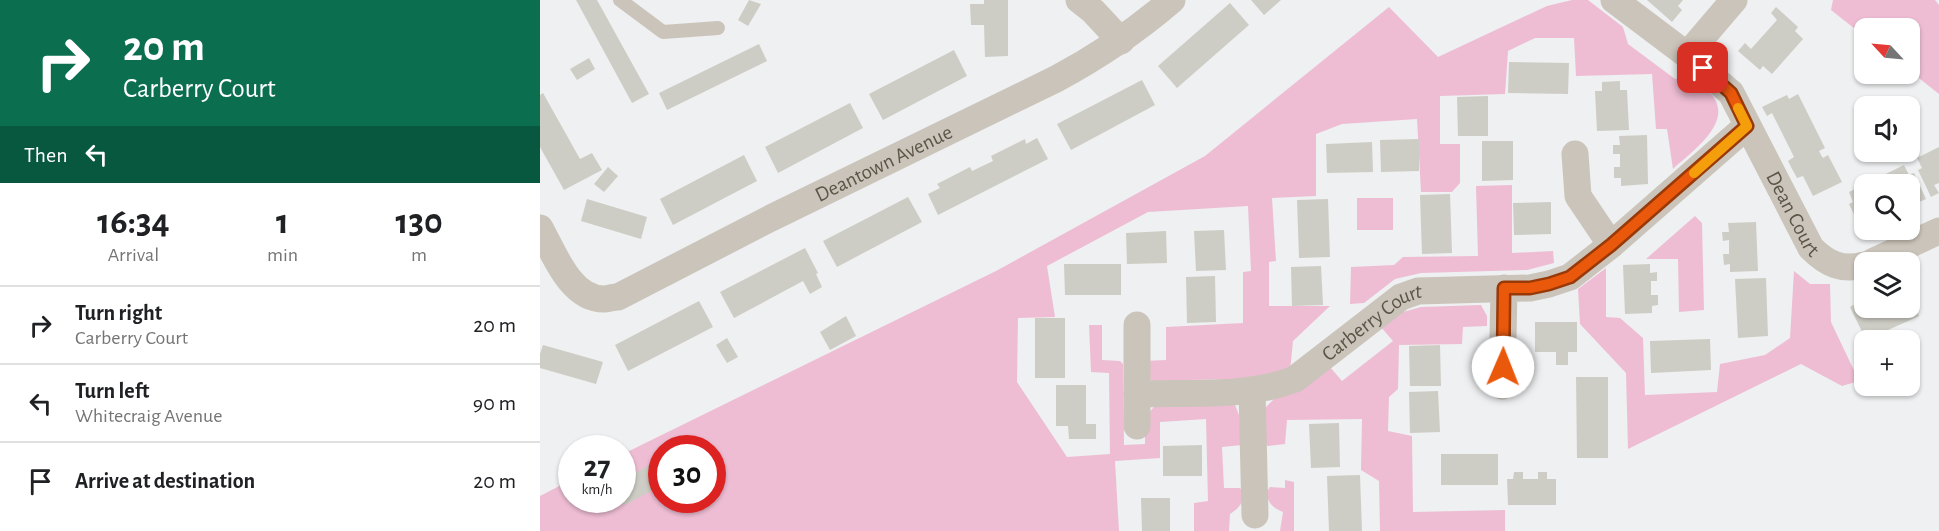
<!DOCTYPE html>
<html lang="en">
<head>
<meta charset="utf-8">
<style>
  body { margin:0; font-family:"Alegreya Sans",sans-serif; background:#f2f2f2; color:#202124; height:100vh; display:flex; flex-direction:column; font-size:22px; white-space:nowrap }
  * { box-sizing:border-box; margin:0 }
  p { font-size:20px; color:#757577 }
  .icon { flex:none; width:33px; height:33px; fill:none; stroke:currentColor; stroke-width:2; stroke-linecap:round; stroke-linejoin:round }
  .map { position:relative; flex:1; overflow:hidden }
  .drawer { display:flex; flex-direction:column; background:#fff; width:540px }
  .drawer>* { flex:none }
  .hud { background:#0b6e4f; color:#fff; overflow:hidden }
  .needle { width:39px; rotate:296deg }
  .tools { position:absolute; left:1314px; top:18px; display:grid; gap:12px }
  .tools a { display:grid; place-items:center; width:66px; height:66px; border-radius:12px; background:#fff; box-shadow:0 2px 4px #0004; font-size:30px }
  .speed { position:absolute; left:18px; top:435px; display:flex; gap:12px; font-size:30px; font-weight:700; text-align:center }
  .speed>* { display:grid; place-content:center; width:78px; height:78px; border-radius:50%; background:#fff; box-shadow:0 2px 4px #0004; line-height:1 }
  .speed small { font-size:15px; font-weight:400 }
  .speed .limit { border:9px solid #d22; background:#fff; color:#111 }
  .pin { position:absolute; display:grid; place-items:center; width:51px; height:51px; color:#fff; margin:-26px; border-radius:12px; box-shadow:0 3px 9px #0006 }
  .me { position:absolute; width:66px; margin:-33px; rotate:1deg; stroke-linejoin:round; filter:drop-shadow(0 0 4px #0008) }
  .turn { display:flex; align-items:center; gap:21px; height:126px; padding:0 24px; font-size:27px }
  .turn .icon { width:78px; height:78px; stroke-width:2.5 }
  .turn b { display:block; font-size:42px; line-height:51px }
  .then { display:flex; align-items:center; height:57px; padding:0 24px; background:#0003; gap:12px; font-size:22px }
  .eta { display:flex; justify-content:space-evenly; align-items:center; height:102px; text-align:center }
  .eta b { font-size:36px; font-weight:700; line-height:42px }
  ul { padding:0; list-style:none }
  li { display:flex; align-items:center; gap:18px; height:78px; padding:0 24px; border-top:2px solid #e0e0e0 }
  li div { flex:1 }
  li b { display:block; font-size:22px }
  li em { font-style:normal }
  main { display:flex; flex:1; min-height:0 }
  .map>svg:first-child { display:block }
</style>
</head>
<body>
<main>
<section class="drawer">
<div class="hud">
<div class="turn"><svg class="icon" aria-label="right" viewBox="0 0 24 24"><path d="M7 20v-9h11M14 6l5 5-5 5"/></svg><div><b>20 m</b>Carberry Court</div></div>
<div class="then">Then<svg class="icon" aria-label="left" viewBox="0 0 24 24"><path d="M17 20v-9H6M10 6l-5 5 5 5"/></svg></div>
</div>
<div class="eta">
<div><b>16:34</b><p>Arrival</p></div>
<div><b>1</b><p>min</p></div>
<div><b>130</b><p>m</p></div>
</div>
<ul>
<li><svg class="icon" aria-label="right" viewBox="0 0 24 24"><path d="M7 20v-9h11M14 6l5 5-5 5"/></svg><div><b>Turn right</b><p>Carberry Court</p></div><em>20 m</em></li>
<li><svg class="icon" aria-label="left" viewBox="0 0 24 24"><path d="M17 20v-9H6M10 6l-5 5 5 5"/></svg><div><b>Turn left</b><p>Whitecraig Avenue</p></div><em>90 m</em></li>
<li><svg class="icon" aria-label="arrive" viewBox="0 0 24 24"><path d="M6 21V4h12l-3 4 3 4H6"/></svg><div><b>Arrive at destination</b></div><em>20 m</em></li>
</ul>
</section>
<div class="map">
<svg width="1399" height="531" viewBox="0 0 1399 531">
  <rect width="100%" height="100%" fill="#eef0f1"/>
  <path fill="#eebdd3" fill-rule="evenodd" d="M1032,0H1048L1083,27L1088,44L1135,79L1146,77C1154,82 1163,87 1170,93C1197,121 1151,152 1133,169L1127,129H1116L1112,74L1036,76L1034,38H995L968,51L965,94L900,96V144H920V183L912,192H881L877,119L802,124L776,134V196L732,198L736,261L729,262V306H790L753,341L750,371L729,378L612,381L607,377L604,361L626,360V327L703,323V272L711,271L708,206L608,212L507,266L515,317L478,318L477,382L527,457L570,454L569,373L551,372L549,325H562V360L580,361L583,364L584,445L605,444C605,427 604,413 619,403L695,405L699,415L702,445L682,447L684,488H700L704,493C703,504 698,509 690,514L689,531H654V503L668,501L666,419L620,422V458L575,461L579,531H0V496L31,480L32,500H82L83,454L456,271L665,156L849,7L898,57L1007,6ZM122,448H172V500H122Z
    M1293,0H1395L1399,5V94L1370,71V28H1324V36L1291,10Z
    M972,185V253L1013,251L1014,263L987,270L881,273L855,279L824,303L810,304L811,267L854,265L863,257L938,256L936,186Z
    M817,198H853V230H817Z
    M1155,216L1162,223L1164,310L1139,312L1138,259H1106Z
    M1066,268V317L1080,318L1103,338L1105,395L1177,392L1180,364L1225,355L1250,338L1254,271L1270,284H1290L1291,322L1319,381L1302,386L1261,364L1088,449L1086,373L1040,324L1038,289Z
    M941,305L947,316V326L923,327L922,344L859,345L858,389L849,397L848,431L872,436L873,512L965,510V531H840L839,481L821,470L822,419L747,420L745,444L728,446L722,442V414L726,407L734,399L790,367L802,381L853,341L840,326L863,312L881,307Z
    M745,480L754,482V531H740L743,512C733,508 729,504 726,493L730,487L745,488Z"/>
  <path fill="#cecdc5" d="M36,0H57L109,94L92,103Z
    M209,0L221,4L208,26L198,20Z
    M444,0H468V56L445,57L444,25H431L430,4H444Z
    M711,0H741L724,15Z
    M1107,0H1143L1138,6L1142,10L1132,22Z
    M690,3L709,25L637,88L618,66Z
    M1236,7L1258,27L1255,31L1263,39L1232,74L1223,66L1220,70L1198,51L1205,43L1211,49L1237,20L1231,13Z
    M219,44L227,61L127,110L119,93Z
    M414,50L427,76L343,120L329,94Z
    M49,58L55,69L37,80L30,69Z
    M969,62L1029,63L1028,94L968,93Z
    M602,80L615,105L531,150L517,124Z
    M1080,81V90H1087L1089,130L1057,131L1055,91H1062V82Z
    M3,93L40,159L52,153L62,170L24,190L0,147V95Z
    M1258,94L1285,148L1279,151L1281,155L1283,158L1288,155L1302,182L1273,196L1263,176L1257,178L1251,167L1248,161L1254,157L1232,113L1227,116L1222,107L1247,95L1249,99Z
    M948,96V136H918L917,97Z
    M310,103L323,128L238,173L225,147Z
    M1107,135L1108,184L1081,186V178H1074V167H1080V154H1073V145H1080L1079,136Z
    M497,138L508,159L398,215L388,194L400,188L397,184L430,167L432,171L451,162L453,161L451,156L485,139L486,144Z
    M879,139V171L841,172L840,140Z
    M942,141H973V180L942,181Z
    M832,142L833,172L787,173L786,144Z
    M1399,147V183L1394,185L1399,193L1391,197L1378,170L1382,168L1377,158Z
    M204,155L217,181L133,225L120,199Z
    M1364,165L1369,175L1374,173L1386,199L1377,203L1373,196L1370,198V184H1324V230L1322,231L1309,204L1313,202L1309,192Z
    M68,167L78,176L64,192L54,184Z
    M910,194L912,253L882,254L880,195Z
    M368,197L382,222L297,267L283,241Z
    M47,199L107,217L101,239L41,221Z
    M788,199L790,257L759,258L757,200Z
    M1011,202V234L974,235L973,203Z
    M1216,222L1218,271L1190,272V264L1184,265L1183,254H1189V240L1183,241L1182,232H1189L1188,223Z
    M684,230L686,270L656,271L654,231Z
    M626,231L627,263L587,264L586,233Z
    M265,248L278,273L276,274L282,287L270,294L263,281L194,318L180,292Z
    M524,264H581V295H525Z
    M1110,264V273L1117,272V281H1111V295H1118V305L1112,306V313L1085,314L1083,265Z
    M781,266L783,305L752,306L751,267Z
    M675,276L676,322L647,323L646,277Z
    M1226,278L1228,336L1198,338L1195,279Z
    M1370,296L1379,316L1326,340L1310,307L1317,303L1316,301L1324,297V308H1370Z
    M159,301L173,327L88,371L75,345Z
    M306,316L316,336L290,350L280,332Z
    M495,318H525V378H495Z
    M995,322H1037V352H1028V365H1016V352H995Z
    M187,338L198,357L187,363L176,345Z
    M1170,339L1171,370L1111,373L1110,341Z
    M3,345L63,362L56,384L0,368V354Z
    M900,345L901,386H870L869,346Z
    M1036,377H1068V458H1037Z
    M516,385H546V424H556V439H529L528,426H516Z
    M898,391L900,432L870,433L869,392Z
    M799,423L800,467L771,468L769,424Z
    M662,445V476H623V446Z
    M901,454H958V485H901Z
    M111,464L122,485L85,505L82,500V480Z
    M974,472H983V479H998V472H1007V479H1016V505H968L967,479H973Z
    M820,475L822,531H789L787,476Z
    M601,498H630V531H602Z"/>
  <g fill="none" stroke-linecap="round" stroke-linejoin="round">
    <path stroke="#cbc4ba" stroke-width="14" d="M80,0L123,32L178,28"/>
    <g stroke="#cbc4ba" stroke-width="27">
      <path d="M539,0L553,11L581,41"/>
      <path id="s1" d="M1074,0L1147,55L1191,93L1271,248C1287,264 1302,271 1324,265"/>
      <path d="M1147,55L1194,0"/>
      <path d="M1035,154L1038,196L1071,245"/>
      <path id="s2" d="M0,228C14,253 30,299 64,299C68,299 73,297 78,297L231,218L516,79C559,56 596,31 632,0"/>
      <path d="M1332,262L1399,231"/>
      <path d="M962,386L964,288"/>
      <path d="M712,390L715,515"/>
      <path id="s3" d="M597,394C648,392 707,398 755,379L861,297L878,291L990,288L1009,284L1030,277L1071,245L1207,126"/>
      <path d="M597,426V325"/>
    </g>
  </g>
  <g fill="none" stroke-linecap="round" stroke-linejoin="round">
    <defs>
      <path id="route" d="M963,367L964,288H990L1009,284L1030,277L1071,245L1207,126L1191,93L1163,68"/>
    </defs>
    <use href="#route" stroke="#983908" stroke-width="15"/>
    <use href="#route" stroke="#ea580c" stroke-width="10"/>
    <path stroke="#f59e0b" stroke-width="10" d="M1154,173L1207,126L1198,108"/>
  </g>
  <g text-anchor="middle" stroke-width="5" stroke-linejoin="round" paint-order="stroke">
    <g font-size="21" fill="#5b5447" stroke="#fff">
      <text dy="7" stroke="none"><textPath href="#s2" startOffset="412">Deantown Avenue</textPath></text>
      <text dy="7" stroke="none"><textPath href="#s1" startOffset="285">Dean Court</textPath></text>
      <text dy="7" stroke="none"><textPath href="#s3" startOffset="256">Carberry Court</textPath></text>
    </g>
  </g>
</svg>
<div class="tools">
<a><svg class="needle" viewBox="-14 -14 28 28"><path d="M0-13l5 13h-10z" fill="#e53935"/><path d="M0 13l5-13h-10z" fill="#757577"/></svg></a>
<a><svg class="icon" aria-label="sound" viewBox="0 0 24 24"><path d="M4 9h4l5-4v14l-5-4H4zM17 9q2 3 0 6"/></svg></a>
<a><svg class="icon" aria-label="search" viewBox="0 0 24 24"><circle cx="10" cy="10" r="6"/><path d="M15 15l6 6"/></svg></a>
<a><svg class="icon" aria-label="layers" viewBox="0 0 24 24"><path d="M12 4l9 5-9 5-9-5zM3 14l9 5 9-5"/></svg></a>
<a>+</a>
</div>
<div class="speed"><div>27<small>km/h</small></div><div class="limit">30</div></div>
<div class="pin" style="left:1163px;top:68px;background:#d93025"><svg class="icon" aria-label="arrive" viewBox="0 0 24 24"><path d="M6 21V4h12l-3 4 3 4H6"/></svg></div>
<svg class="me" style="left:963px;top:367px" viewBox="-20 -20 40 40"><circle r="19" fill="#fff"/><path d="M0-13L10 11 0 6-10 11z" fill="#ea580c"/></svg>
</div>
</main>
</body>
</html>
